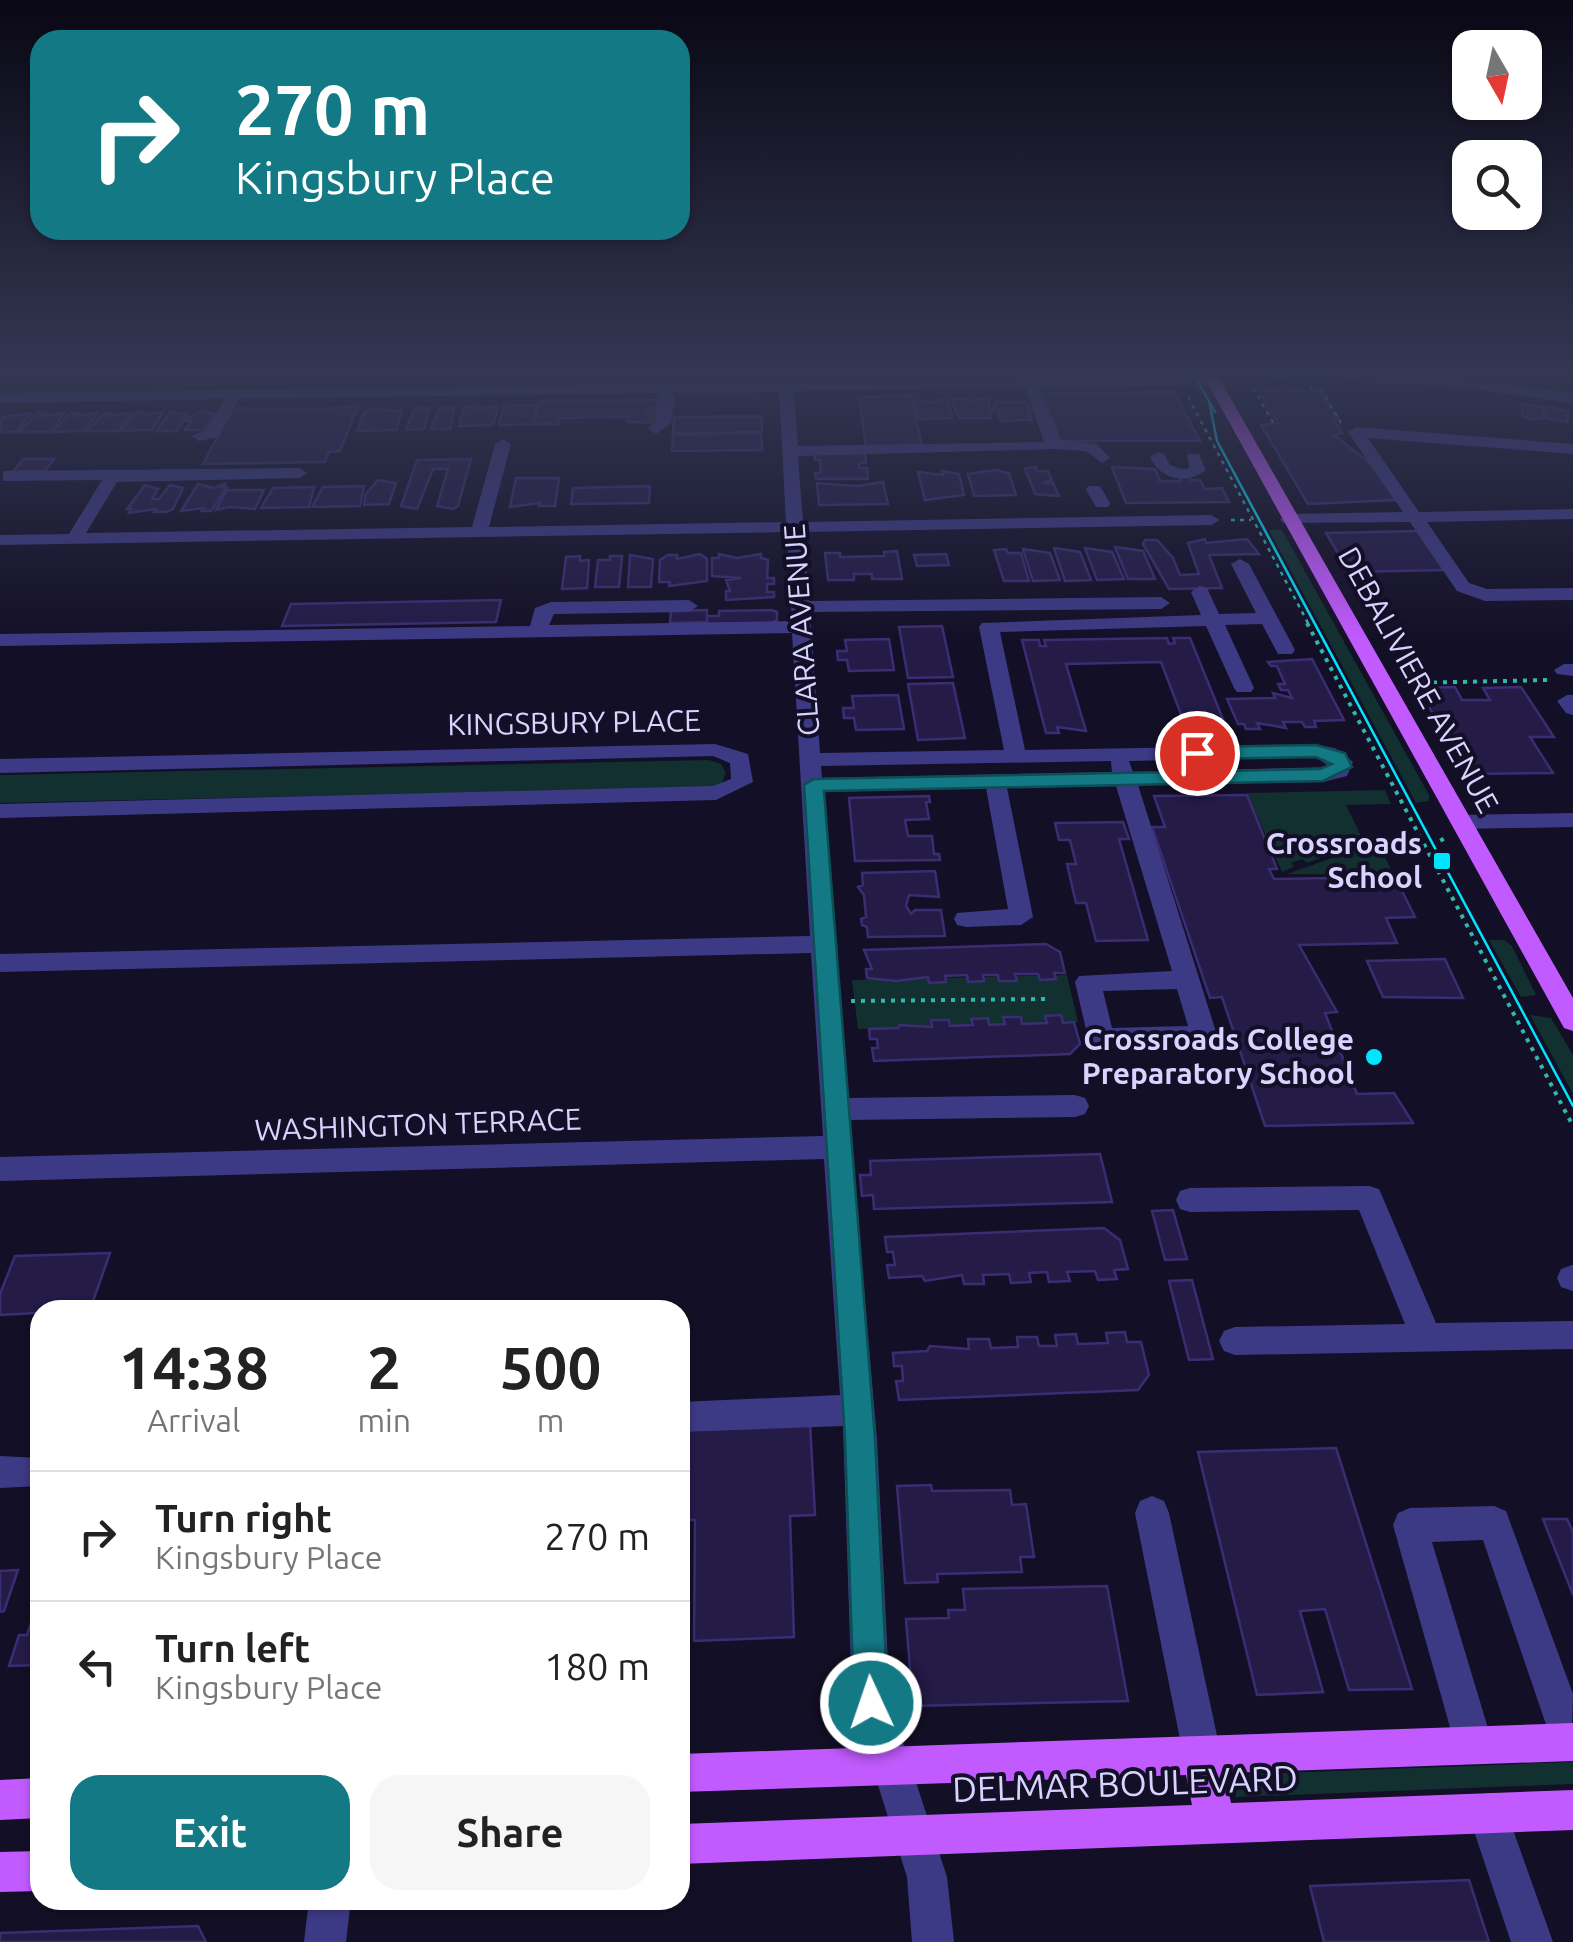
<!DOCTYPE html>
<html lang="en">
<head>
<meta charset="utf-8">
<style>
  body { margin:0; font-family:Ubuntu,sans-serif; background:#f6f6f6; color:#222; height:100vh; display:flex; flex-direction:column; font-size:38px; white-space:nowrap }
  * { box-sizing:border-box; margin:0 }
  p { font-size:32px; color:#767676 }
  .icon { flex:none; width:55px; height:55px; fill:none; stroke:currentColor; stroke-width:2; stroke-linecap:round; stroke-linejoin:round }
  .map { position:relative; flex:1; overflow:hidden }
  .panel { position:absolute; left:30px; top:1300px; width:660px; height:610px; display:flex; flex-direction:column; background:#fff; border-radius:30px; box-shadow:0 2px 8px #0004 }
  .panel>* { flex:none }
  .guide { position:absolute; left:30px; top:30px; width:660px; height:210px; border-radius:30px; box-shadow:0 2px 8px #0004; background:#137a85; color:#fff; overflow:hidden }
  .needle { width:65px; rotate:171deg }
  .fabs { position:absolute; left:1452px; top:30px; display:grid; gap:20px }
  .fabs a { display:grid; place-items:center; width:90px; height:90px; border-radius:20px; background:#fff; box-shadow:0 2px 8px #0004; font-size:50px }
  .pin { position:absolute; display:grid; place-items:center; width:85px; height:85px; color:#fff; margin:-42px; border:5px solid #fff; border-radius:50%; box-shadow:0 2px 10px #0007 }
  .me { position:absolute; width:110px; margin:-55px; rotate:357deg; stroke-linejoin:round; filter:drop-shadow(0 0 8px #0008) }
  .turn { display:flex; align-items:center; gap:35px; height:210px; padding:0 40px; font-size:45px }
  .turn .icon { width:130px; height:130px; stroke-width:2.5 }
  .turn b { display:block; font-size:70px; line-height:85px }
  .eta { display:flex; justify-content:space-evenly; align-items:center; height:170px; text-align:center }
  .eta b { font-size:60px; font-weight:700; line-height:70px }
  .button { display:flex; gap:20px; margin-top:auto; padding:20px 40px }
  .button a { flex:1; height:115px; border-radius:30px; background:#137a85; color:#fff; font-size:40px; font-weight:700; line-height:115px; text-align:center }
  .button a+a { background:#f6f6f6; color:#222 }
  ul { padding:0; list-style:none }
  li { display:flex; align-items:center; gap:30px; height:130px; padding:0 40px; border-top:2px solid #e0e0e0 }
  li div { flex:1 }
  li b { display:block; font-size:38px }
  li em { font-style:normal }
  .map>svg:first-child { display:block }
</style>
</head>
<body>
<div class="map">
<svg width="1573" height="1942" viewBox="0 0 1573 1942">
  <rect width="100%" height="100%" fill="#130f26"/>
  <path fill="#12302f" d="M1269,530H1282L1429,795V801L1416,803Z
    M709,760L721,764L726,773L722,783L712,787L0,803V775Z
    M1385,790L1391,804L1346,805L1364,842L1307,863L1302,859L1291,863L1294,867L1282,872L1247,793Z
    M1377,842L1394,875L1287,874Z
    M1489,940H1504L1512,946L1536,995L1521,997Z
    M1067,975L1078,1022L858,1029L852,980Z
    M1530,1015L1551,1018L1573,1055V1094Z
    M1573,1762V1784L1236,1797L1231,1775Z"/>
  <path fill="#241b47" stroke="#3b2d73" stroke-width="2.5" d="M19,371H195L191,377L11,380Z
    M386,371H473L385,374Z
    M1258,390L1319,391L1339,419H1333L1342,433L1334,435L1371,464L1396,500L1308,504L1261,425L1278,423Z
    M1174,392L1200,441H1059L1041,394Z
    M911,396L922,446L866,447L859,397Z
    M966,399L976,402L975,399H989L991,418H959L952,400Z
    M663,400L661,423L628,422V417L559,418L558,424H534L539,401Z
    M913,400L937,403L936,400H948L952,418L919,419Z
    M995,402H1026L1032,410H1028L1032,420L1001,421L998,411H993Z
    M1522,404L1544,407V418L1531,419L1522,415Z
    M358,406L340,451L329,452L325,462L203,464L233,408L312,410Z
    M476,406L475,409L498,406L493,425L459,426L464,407Z
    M504,406H537L533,424L499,425Z
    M1547,407L1569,411L1567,422L1545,418Z
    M415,408H429L424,429L406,430Z
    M440,408H454L450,429H431Z
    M371,409L402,411L396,430L357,431L364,412Z
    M202,411L215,414L205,430H185L191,421H183L177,431H156L171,412L188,414L186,419Z
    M137,412H144L142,415L163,412L152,430L120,431Z
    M37,413H45L42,416L64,413L50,432H18Z
    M70,413H78L76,416L97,413L84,431L52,432Z
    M104,413H112L109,416L131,413L118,431H87Z
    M23,414H30L16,432H0L2,417Z
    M745,416H761L762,432L673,433L674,417Z
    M761,433L762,450L672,451L673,435Z
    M865,453L866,463H859V468H867L868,479H816L815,473H821L820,460H815L814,454Z
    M23,459H54L45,471L13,472Z
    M471,459L458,506L453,509L437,506L448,469H433L417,509L401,506L417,460Z
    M1036,467L1037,471H1048L1052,480L1043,483H1053L1059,496L1035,494L1025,468Z
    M1112,467L1155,469L1160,481H1181L1176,470H1186L1191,480H1200L1205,489L1222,488L1229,502L1126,503Z
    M995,470L1009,473L1016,495L974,496L968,474Z
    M942,471L959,474L964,495L925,500L918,472L943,475Z
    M516,478H559L555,506H539L540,503L510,507Z
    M378,480L396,483L389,504L364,505L366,494Z
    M883,482L888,504L819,505L817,483L857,486Z
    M198,484L214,488L225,484L223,487H227L211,511H202L204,508L181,511Z
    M145,485L158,489L152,499H159L170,485L183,488L173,509L166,512H154L156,509L129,513L131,509H127Z
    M364,486L360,506L312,507L323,487Z
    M650,486L649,503L571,504L573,488Z
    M314,487L309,507L261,508L273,488Z
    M227,490H264L255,509L229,507L216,510Z
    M1417,531L1444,570L1349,572L1326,533Z
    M1205,539L1206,543L1247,539L1259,554L1209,555L1222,588L1169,589L1143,544L1145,540H1157L1173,558L1180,575L1199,574L1188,543Z
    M1115,547L1143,551L1155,579H1128Z
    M1054,548L1080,552L1091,580L1065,581Z
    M1085,548L1112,552L1124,579L1097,580Z
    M1006,549L1008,553H1021L1029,581H1004L994,550Z
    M1023,549L1050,553L1060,580L1033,581Z
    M897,551L902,579H872V574H854V580H828L825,553H840V557L884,556V552Z
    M700,554L707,559V581L669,586L670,582H659L660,560L668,555H677V559Z
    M719,554L737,558L761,554V558L768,560L767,578H774V584H767V592H774V597L726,600V591H730L726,580L741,578L712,576V558H719Z
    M946,554L949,565L917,566L914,555Z
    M630,555L653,559L651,587H628Z
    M580,556V561L589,560L587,588L562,589L566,557Z
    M610,556H622L619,587H595L598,560H610Z
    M501,600L496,622L282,626L291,604Z
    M707,610V622L670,623L671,611Z
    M771,610L777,612V620L771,623L707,624V616H719V611Z
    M942,626L953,677L908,678L899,627Z
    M1167,638L1169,644L1175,643L1173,638H1190L1227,729H1216L1213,723H1196L1198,730H1187L1161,662L1066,664L1086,731L1057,727L1059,733H1046L1022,640H1039L1040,646H1046L1044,640Z
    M889,639L894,670L849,671L847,660H838L837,651H847L845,640Z
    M1312,659L1344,720L1314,721L1316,727H1305L1302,722H1283L1286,728L1257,723L1260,729H1246L1244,724H1238L1227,699L1275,698L1273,693L1292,698L1288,690H1281L1278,684H1285L1277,666H1271L1268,662Z
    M953,683L965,738L918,740L908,684Z
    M1455,687L1462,700H1490L1483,688L1521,687L1554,737H1530L1553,773L1468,774L1418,688Z
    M898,695L904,729L856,730L854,718H844L843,708H854L852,696Z
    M1247,795L1277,869H1269L1274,879L1395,877L1415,917L1386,918L1397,943L1299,945L1337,1012L1325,1013L1357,1094L1394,1093L1413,1123L1265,1126L1222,997L1210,998L1152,827H1165L1154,796Z
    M929,796L930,802H926L929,819L905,820L908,836H932L934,854H939L940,860L855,861L849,798Z
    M1123,822L1129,839H1119L1148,940L1096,941L1086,903H1076L1067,864H1076L1070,840H1059L1055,823Z
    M935,871L939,897L909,895L906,906L911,914L915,910H941L945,936L868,937L867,927L862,925L861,919L866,917L864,895L858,887L863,885L862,873Z
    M1046,944L1060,952L1065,973H1054L1056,979L1040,980L1038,974H1015L1017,981H999L998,975H983L984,981L968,982L967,975L945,976L946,982L929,983L928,977L897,981L867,978L866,969H872L864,950Z
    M1445,959L1463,998L1383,997L1367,961Z
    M1061,1015L1063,1023L1074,1022L1080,1044L1070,1054L874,1061L872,1048H878L877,1039H870L869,1029L898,1028L900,1025L932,1027L931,1020H949L950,1026L973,1025L971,1019L988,1018L989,1025L1005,1024L1003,1017H1021L1022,1024L1047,1023L1045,1016Z
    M1100,1154L1112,1202L874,1209L873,1195L862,1196L860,1175H871L870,1161Z
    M1173,1210L1187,1259L1165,1260L1152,1211Z
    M1104,1228L1120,1240L1128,1269L1114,1270L1117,1279L1098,1280L1095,1271L1067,1272L1070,1281L1049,1282L1047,1272L1029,1273L1031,1282L1011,1283L1009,1274L983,1275L984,1284H964L962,1275L925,1281L922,1276L889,1278L887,1265H895L893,1252H887L885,1237Z
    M110,1253L90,1310L0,1315V1294L15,1256Z
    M1192,1280L1213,1359L1189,1360L1169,1281Z
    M1125,1332L1127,1342H1141L1149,1375L1138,1390L899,1400L896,1381H903L902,1366H894L893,1353L927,1351L930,1346L969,1349L968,1339H989L991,1348L1018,1347L1017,1337H1037L1039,1346H1057L1055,1335L1076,1334L1078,1344L1108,1343L1106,1333Z
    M810,1422L815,1515L790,1516L794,1637L694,1641L695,1520H680V1426Z
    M1336,1448L1412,1689L1349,1690L1325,1609L1300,1611L1323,1692L1257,1695L1198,1452Z
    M931,1485L932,1491L1010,1490L1012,1505L1026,1504L1034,1557H1020L1022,1572L937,1574L938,1582L905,1583L897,1486Z
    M1543,1519H1567L1573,1532V1595Z
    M18,1570L4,1611L0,1612V1571Z
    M1107,1586L1128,1701L913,1706L906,1619L949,1618L948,1610H965L963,1589Z
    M40,1595V1665L9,1666L19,1635H27Z
    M1469,1880L1489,1942H1324L1310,1886Z
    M198,1926L206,1942H0V1933Z"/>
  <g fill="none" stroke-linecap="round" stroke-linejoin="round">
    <path stroke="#312d47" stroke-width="16" stroke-dasharray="16 9" stroke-linecap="butt" d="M653,423L655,400"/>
    <path stroke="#2fb8b0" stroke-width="2.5" stroke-dasharray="4 5" stroke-linecap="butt" d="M1300,371L1312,389
      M1266,379H1328
      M1253,388L1274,424
      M1321,389L1341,423
      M1188,397L1309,625
      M1231,520H1251"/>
    <path stroke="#2fb8b0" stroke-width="4" stroke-dasharray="4 6" stroke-linecap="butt" d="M1307,623L1573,1126
      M1413,683L1547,680
      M1441,838L1445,845
      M851,1001L1046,999"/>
    <path fill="#3d3a85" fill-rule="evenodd" d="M0,371H14L0,384Z
      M1348,374L1453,378L1573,393V403L1453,386L1343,381L1341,378Z
      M1214,377L1219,378V384L1041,388L1061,440L1097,444L1110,458L1102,463L1086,451L1055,449L798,456L803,522L1211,515L1220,520L1211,525L804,532L809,601L1161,597L1170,603L1161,609L810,612L820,753L1004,750L979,627L982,623L1201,615L1191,592L1200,586L1207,588L1219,614L1256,613L1231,564L1240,559L1249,564L1295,650L1292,654H1278L1262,624L1225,625L1254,688L1251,692H1237L1234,688L1206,626L1000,632L1025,750L1316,745L1335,748L1353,762L1347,776L1323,782L1138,785L1217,1035L1213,1042L1204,1045L1101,1048L1092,1045L1088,1038L1075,982L1079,976L1172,971L1116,786L1007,788L1033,917L1021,925L966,927L957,925L954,919L957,913L1008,909L986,788L823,792L847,1098L1075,1095L1085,1098L1089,1106L1085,1114L1075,1117L849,1120L877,1439L890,1703L947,1877L954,1942H912L907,1877L852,1703L843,1426L680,1432V1402L840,1395L824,1159L0,1181V1157L823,1136L811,953L0,972V954L810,936L792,633L0,646V634L530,626L535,608L551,602L689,600L698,606L689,612L554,614L549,625L792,621L787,532L0,545V535L69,534L102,480L3,481V471L299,468L307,473L299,478L117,482L86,533L472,527L495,444L503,439L511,444L489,527L786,522L779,392L672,393L675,398L671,423L656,434L648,429L656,421L657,393L239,399L218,437L199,441L191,436L206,430L224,399L0,403V393ZM1026,388L1044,442L798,446L794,391ZM1316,757L1330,767L1133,772L1129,761ZM1111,761L1112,772L822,778L821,766ZM1177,989L1188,1026L1112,1028L1103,991Z
      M1356,427L1573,444V454L1368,438L1419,512L1573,509V519L1427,522L1469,583L1487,589L1573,588V600L1485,601L1457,591L1410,522L1283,523L1280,519L1289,514L1403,512L1348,432Z
      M1158,452L1164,454L1170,465L1183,470L1189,468L1187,454H1199L1206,470C1187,485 1160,480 1150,457Z
      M1088,486H1100L1110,503L1108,507H1096L1086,490Z
      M1564,664H1573V676L1557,674L1554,670Z
      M1567,695H1573V715L1566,713L1557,701Z
      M715,744L748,754L753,782L716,800L0,818V804L713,786L731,779L730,763L713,756L0,773V759Z
      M1573,813V827L1461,829L1450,822L1461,815Z
      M1369,1186L1379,1189L1383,1198L1436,1323L1573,1321V1349L1235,1355L1224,1351L1219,1341L1224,1331L1235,1327L1405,1324L1359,1210L1190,1212L1180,1209L1176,1200L1180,1191L1190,1188Z
      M1572,1265H1573V1291L1561,1287L1557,1278L1561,1269Z
      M0,1456L40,1458V1486L0,1488Z
      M1152,1496L1164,1501L1169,1513L1221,1754L1216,1768L1202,1773L1188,1768L1183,1754L1135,1513L1140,1501Z
      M1494,1506L1506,1511L1573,1694L1571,1761L1557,1756L1552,1742L1483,1540L1432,1542L1493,1745L1488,1759L1474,1764L1460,1759L1455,1745L1393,1525L1398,1513L1410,1508Z
      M1488,1793L1502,1799L1553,1942H1511L1468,1813L1474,1799Z
      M309,1900H351L346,1942H304Z"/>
    <path fill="#c25bff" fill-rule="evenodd" d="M1201,371H1215L1573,998V1031L1564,1028Z
      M1573,1723V1761L1225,1773L1231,1803L1573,1790V1830L680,1864V1824L1192,1805L1186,1775L680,1792V1754Z
      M40,1778V1818L0,1820V1780Z
      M40,1851V1891L0,1892V1852Z"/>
    <path stroke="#00e5ff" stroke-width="2.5" d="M1192,371L1215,412
      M1209,401L1217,441L1573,1106"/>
  </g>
  <linearGradient id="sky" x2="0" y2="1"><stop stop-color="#0a0815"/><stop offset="0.58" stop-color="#333752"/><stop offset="1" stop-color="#333752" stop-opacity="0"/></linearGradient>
  <rect width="1573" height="643" fill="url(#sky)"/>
  <path fill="#137a85" stroke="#0c4f56" stroke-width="2.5" d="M1316,745L1345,753L1352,767L1323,781L824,791L875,1439L888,1703L883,1715L871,1720L859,1715L854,1703L845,1439L804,785L814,779L1320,769L1332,764L1316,757L1197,759L1187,753L1197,747Z"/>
  <g fill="#00e5ff" stroke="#130f26" stroke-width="4">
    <rect x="1432" y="851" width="20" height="20" rx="5"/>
    <circle cx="1374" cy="1057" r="10"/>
  </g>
  <g text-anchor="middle" stroke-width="8" stroke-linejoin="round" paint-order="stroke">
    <g font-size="30" fill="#d9d4ff" stroke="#130f26">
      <text transform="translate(802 630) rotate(-94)" y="10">CLARA AVENUE</text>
      <text transform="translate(1418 680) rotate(61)" y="10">DEBALIVIERE AVENUE</text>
      <text transform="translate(574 723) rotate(-1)" y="10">KINGSBURY PLACE</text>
      <text transform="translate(418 1125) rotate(-2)" y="10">WASHINGTON TERRACE</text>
    </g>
    <g font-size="30" font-weight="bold" fill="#d9d4ff" stroke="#130f26" text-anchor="end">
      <text x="1422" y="854">Crossroads<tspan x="1422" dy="34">School</tspan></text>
      <text x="1354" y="1050">Crossroads College<tspan x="1354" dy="34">Preparatory School</tspan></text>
    </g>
    <g font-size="35" fill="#d9d4ff" stroke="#130f26">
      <text transform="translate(1125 1784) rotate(-2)" y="12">DELMAR BOULEVARD</text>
    </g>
  </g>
</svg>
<div class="fabs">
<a><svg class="needle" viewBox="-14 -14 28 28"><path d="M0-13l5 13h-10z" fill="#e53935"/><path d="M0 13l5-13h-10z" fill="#767676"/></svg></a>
<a><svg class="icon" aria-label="search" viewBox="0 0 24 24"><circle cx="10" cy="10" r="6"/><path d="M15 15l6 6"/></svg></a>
</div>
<div class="pin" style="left:1197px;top:753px;background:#d93025"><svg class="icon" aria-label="arrive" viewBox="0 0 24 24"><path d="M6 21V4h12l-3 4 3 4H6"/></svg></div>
<svg class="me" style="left:871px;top:1703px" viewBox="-20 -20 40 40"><circle r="17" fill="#137a85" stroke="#fff" stroke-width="3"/><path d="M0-11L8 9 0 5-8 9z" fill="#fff"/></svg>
<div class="guide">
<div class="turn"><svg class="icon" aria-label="right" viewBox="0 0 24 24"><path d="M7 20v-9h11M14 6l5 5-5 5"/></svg><div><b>270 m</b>Kingsbury Place</div></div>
</div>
<section class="panel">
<div class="eta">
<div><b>14:38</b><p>Arrival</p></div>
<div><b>2</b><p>min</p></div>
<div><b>500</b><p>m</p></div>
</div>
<ul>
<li><svg class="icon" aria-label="right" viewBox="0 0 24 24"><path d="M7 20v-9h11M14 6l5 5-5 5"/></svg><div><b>Turn right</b><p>Kingsbury Place</p></div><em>270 m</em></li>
<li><svg class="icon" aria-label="left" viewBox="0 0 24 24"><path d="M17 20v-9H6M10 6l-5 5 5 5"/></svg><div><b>Turn left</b><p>Kingsbury Place</p></div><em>180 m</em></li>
</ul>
<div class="button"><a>Exit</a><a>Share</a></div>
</section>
</div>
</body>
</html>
